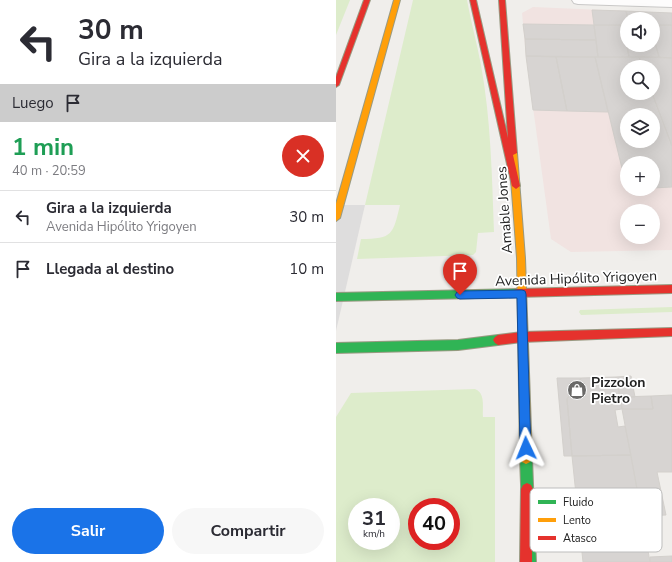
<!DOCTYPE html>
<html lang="es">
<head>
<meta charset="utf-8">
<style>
  body { margin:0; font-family:"Nunito Sans",sans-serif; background:#f7f7f7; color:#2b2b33; height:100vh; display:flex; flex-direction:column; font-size:15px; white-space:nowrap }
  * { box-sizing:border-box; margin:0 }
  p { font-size:13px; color:#7c7c81 }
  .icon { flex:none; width:22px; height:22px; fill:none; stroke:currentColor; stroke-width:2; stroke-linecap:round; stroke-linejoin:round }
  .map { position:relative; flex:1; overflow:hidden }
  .drawer { display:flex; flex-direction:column; background:#fff; width:336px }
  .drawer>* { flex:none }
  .guide { background:#fff; color:#2b2b33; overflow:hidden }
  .fabs { position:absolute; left:284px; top:12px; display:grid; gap:8px }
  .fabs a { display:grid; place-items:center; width:40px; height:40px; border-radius:50%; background:#fff; box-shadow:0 4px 16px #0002; font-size:20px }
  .speed { position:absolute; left:12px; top:498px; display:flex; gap:8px; font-size:20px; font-weight:700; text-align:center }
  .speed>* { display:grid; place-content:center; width:52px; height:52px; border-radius:50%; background:#fff; box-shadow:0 4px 16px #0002; line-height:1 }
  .speed small { font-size:10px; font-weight:400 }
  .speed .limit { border:6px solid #d22; background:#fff; color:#111 }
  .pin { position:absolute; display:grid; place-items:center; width:34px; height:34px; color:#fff; margin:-41px -17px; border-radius:50% 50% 50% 0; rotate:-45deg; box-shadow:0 0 4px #0007 }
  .pin .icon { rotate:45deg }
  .me { position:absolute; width:44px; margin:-22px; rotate:358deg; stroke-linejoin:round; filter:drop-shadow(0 0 3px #0008) }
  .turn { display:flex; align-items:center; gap:14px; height:84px; padding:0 12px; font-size:18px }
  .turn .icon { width:52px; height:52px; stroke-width:2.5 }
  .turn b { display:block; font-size:28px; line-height:34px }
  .then { display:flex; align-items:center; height:38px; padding:0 12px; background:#0003; gap:8px; font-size:15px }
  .round { display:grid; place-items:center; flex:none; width:42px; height:42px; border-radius:21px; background:#f7f7f7 }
  .overview { display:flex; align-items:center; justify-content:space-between; height:68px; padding:0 12px }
  h1 { font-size:24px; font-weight:700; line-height:30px; color:#1e9e55 }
  .primary-button { display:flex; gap:8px; margin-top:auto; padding:8px 12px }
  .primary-button a { flex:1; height:46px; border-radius:24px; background:#1a73e8; color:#fff; font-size:16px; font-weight:700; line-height:46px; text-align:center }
  .primary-button a+a { background:#f7f7f7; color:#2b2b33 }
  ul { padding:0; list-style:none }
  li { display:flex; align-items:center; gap:12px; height:52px; padding:0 12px; border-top:1px solid #e1e1e2 }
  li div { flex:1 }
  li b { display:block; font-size:15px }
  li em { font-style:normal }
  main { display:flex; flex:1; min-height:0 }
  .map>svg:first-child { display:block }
</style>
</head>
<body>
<main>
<section class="drawer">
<div class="guide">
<div class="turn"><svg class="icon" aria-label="left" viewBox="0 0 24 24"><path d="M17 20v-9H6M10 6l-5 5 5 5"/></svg><div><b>30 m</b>Gira a la izquierda</div></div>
<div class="then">Luego<svg class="icon" aria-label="arrive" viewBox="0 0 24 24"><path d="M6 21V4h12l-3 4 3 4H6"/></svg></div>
</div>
<div class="overview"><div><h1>1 min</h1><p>40 m · 20:59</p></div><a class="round" style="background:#d93025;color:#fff"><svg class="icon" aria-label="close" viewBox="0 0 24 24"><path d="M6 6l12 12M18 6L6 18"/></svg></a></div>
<ul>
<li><svg class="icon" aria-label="left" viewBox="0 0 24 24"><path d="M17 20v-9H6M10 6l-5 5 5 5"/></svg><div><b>Gira a la izquierda</b><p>Avenida Hipólito Yrigoyen</p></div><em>30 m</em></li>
<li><svg class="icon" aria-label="arrive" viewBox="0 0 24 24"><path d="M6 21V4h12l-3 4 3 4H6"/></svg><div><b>Llegada al destino</b></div><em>10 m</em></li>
</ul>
<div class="primary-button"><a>Salir</a><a>Compartir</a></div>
</section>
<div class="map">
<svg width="336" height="562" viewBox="0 0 336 562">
  <rect width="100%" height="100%" fill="#f0eeeb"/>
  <path fill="#f1e3e1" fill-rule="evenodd" d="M197,7L336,13V250L235,252L215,239L190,56L186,13ZM291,19H317V45H291ZM291,67H317V93H291ZM291,115H317V141H291ZM291,163H317V189H291ZM291,211H317V237H291Z"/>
  <path fill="#ddeccb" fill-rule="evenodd" d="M0,0H14L0,35Z
    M77,0H131C135,22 141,44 145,65C155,120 156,177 158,232L142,233L140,252L137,255L21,259L25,239C57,239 57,234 64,205H29Z
    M336,307V312L245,315L243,312L244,310Z
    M139,389C150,393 146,408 147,417H159V562H0V417L15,393ZM21,507H55V541H21ZM81,507H115V541H81Z"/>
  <path fill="#dedddd" d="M0,205H29L0,331Z"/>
  <path fill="#d7d4d2" stroke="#d3d0cc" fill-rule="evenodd" d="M256,10L290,11L292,19H291V25H258Z
    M290,11L311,12L313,19H292Z
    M311,12L336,13V25H317V19H313Z
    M187,24L258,25L260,40L189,39Z
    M258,25H287L293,57H262Z
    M287,25H291V45H317V35L323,57H293Z
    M317,25H336V58L323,57L317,35Z
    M189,39L260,40L262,57L190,56Z
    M190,56L220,57L231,111L197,110Z
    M220,57H259L272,112L231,111Z
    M259,57H303L307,67H291V93H316L336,146V187L317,188V163H291V189ZM291,115H317V141H291Z
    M303,57L336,58V146L316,93L317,67H307Z
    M295,376L299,397H284L280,377Z
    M280,377L286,409L279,410L282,427L289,426L295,455L236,456L231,399L245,378Z
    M221,378H245L231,399L236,456H228Z
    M336,395V472H321L330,515L306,516L286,409H317L315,396Z
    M315,396L317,409H286L284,397Z
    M295,455L314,562H247L236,456Z
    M336,556V562H314V557Z"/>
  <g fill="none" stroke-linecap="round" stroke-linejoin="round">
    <defs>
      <path id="street" d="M236,0H336V7L242,4L238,3Z"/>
      <path id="fast" d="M181,289L184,290L186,293L184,296L181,297L0,301V293Z
        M162,335L165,337L167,340L165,343L162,345L122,350L0,353V343L122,340Z
        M190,452L194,454L196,458L200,562H188L184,458L186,454Z"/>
      <path id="slow" d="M58,0H64L4,218L0,221V204Z
        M174,151H177L181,153L189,258L196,458L194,462L190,464L186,462L184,458L181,258L173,153Z"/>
      <path id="jam" d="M28,0H34L3,85L0,87V77Z
        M134,0H140L172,138L163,0H169L181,153L177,155L184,186L180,189L176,186Z
        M336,285V293L181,297L178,296L176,293L178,290L181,289Z
        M336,328V336L186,342L162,345L159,343L157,340L159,337L162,335L186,332Z
        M191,483L195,485L197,489L196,562H184L185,489L187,485Z"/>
    </defs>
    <use href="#street" stroke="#c9c8c7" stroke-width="2"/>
    <use href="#fast" stroke="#999a82" stroke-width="2"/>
    <use href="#slow" stroke="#999a82" stroke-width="2"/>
    <use href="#jam" stroke="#999a82" stroke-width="2"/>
    <use href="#street" fill="#fdfcfc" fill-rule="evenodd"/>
    <use href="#fast" fill="#30b455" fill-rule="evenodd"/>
    <use href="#slow" fill="#ff9f0a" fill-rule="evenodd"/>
    <use href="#jam" fill="#e5322d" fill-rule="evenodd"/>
  </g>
  <path fill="#1a73e8" stroke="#114b97" d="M186,290L189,291L190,294L195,448L194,452L190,454L186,452L184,448L181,298L124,299L121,298L119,295L121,292L124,291Z"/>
  <defs>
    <symbol id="shop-disc" viewBox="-11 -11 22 22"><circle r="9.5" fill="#6a6968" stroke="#fff"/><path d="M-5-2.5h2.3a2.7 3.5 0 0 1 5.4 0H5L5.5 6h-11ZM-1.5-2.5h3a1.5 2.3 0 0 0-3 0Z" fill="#fff"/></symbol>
  </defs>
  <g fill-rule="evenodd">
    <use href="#shop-disc" x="230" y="379" width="22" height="22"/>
  </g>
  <g text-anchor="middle" stroke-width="3.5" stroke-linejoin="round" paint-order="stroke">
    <g font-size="14" fill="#222" stroke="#fff">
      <text transform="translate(168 210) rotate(-94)" y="5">Amable Jones</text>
      <text transform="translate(240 278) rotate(-2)" y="5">Avenida Hipólito Yrigoyen</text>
    </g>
    <g font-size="14" font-weight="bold" fill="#222" stroke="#fff" text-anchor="start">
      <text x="255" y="387">Pizzolon<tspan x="255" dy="16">Pietro</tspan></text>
    </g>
  </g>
  <rect x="194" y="488" width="132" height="64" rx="6" fill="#fff" stroke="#bdbdbd" stroke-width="1"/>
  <rect x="202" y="500" width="18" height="4" fill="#30b455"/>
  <rect x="202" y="518" width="18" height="4" fill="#ff9f0a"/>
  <rect x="202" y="536" width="18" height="4" fill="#e5322d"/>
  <g font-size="11" fill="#222">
    <text x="227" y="506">Fluido</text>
    <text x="227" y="524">Lento</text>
    <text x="227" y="542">Atasco</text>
  </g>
</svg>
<div class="fabs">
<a><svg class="icon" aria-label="sound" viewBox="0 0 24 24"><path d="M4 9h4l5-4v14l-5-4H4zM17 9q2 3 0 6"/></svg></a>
<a><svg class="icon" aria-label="search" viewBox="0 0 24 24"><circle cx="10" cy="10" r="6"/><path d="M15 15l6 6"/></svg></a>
<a><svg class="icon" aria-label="layers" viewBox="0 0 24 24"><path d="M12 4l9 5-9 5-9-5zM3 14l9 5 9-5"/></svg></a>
<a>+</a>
<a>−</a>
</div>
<div class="speed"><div>31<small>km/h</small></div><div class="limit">40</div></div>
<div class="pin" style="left:124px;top:295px;background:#d93025"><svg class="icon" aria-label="arrive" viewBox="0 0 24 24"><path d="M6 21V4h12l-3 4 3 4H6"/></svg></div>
<svg class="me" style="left:190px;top:448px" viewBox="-20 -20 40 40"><path d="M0-17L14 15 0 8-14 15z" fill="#1a73e8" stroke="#fff" stroke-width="4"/></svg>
</div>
</main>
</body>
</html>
